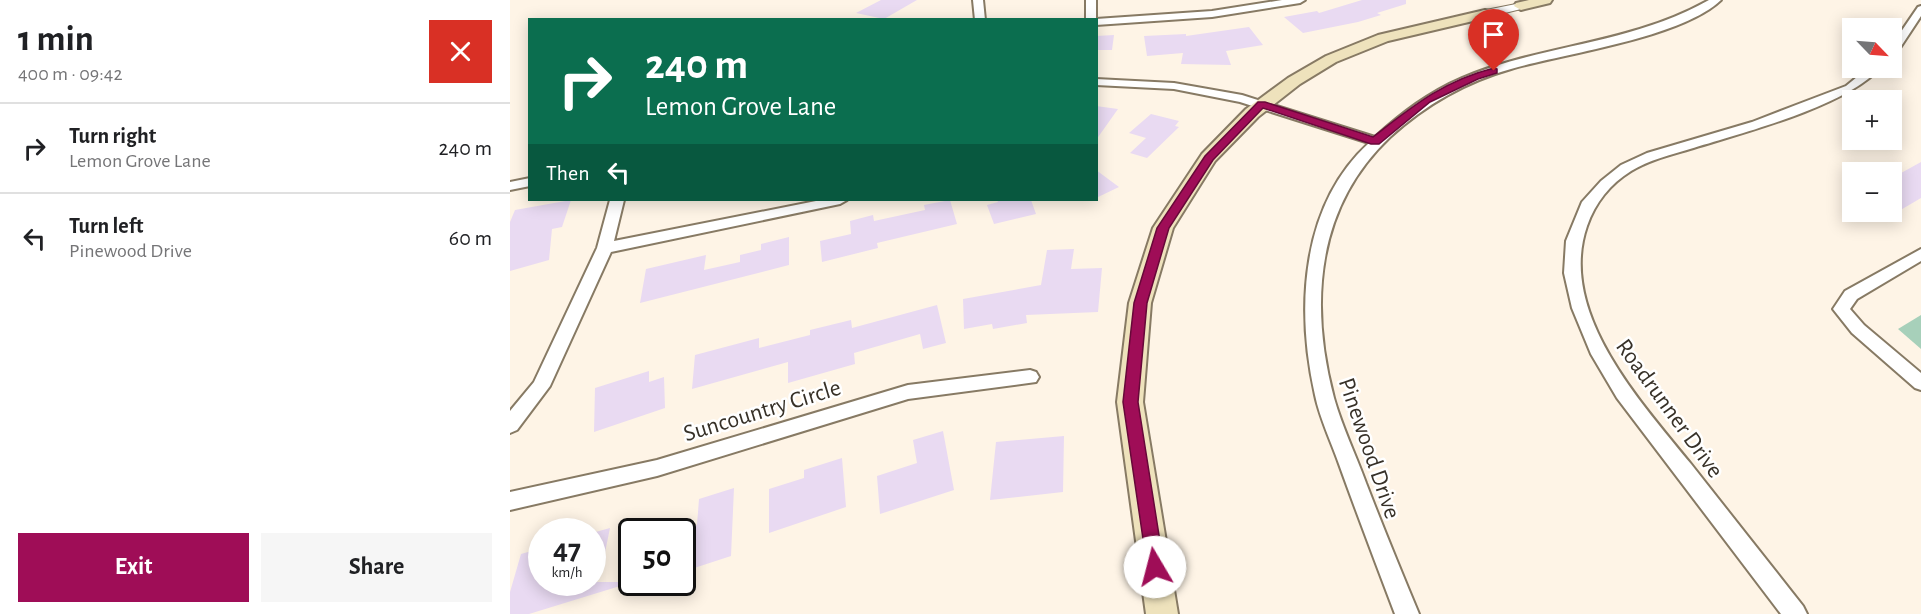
<!DOCTYPE html>
<html lang="en">
<head>
<meta charset="utf-8">
<style>
  body { margin:0; font-family:"Alegreya Sans",sans-serif; background:#f6f6f6; color:#202124; height:100vh; display:flex; flex-direction:column; font-size:22px; white-space:nowrap }
  * { box-sizing:border-box; margin:0 }
  p { font-size:20px; color:#757577 }
  .icon { flex:none; width:33px; height:33px; fill:none; stroke:currentColor; stroke-width:2; stroke-linecap:round; stroke-linejoin:round }
  .map { position:relative; flex:1; overflow:hidden }
  .details { display:flex; flex-direction:column; background:#fff; width:510px }
  .details>* { flex:none }
  .guide { position:absolute; left:18px; top:18px; width:570px; height:183px; border-radius:0px; box-shadow:0 3px 15px #0003; background:#0b6e4f; color:#fff; overflow:hidden }
  .needle { width:39px; rotate:115deg }
  .fabs { position:absolute; left:1332px; top:18px; display:grid; gap:12px }
  .fabs a { display:grid; place-items:center; width:60px; height:60px; border-radius:0px; background:#fff; box-shadow:0 3px 15px #0003; font-size:30px }
  .speed { position:absolute; left:18px; top:518px; display:flex; gap:12px; font-size:30px; font-weight:700; text-align:center }
  .speed>* { display:grid; place-content:center; width:78px; height:78px; border-radius:50%; background:#fff; box-shadow:0 3px 15px #0003; line-height:1 }
  .speed small { font-size:15px; font-weight:400 }
  .speed .limit { border:3px solid #111; border-radius:9px; background:#fff; color:#111 }
  .pin { position:absolute; display:grid; place-items:center; width:51px; height:51px; color:#fff; margin:-62px -26px; border-radius:50% 50% 50% 0; rotate:-45deg; box-shadow:0 0 6px #0007 }
  .pin .icon { rotate:45deg }
  .me { position:absolute; width:66px; margin:-33px; rotate:352deg; stroke-linejoin:round; filter:drop-shadow(0 0 4px #0008) }
  .turn { display:flex; align-items:center; gap:21px; height:126px; padding:0 18px; font-size:27px }
  .turn .icon { width:78px; height:78px; stroke-width:2.5 }
  .turn b { display:block; font-size:42px; line-height:51px }
  .then { display:flex; align-items:center; height:57px; padding:0 18px; background:#0003; gap:12px; font-size:22px }
  .round { display:grid; place-items:center; flex:none; width:63px; height:63px; border-radius:0px; background:#f6f6f6 }
  .head { display:flex; align-items:center; justify-content:space-between; height:102px; padding:0 18px }
  h1 { font-size:36px; font-weight:600; line-height:45px }
  .button { display:flex; gap:12px; margin-top:auto; padding:12px 18px }
  .button a { flex:1; height:69px; border-radius:0px; background:#9f0d57; color:#fff; font-size:24px; font-weight:600; line-height:69px; text-align:center }
  .button a+a { background:#f6f6f6; color:#202124 }
  ul { padding:0; list-style:none }
  li { display:flex; align-items:center; gap:18px; height:90px; padding:0 18px; border-top:2px solid #e0e0e0 }
  li div { flex:1 }
  li b { display:block; font-size:22px }
  li em { font-style:normal }
  main { display:flex; flex:1; min-height:0 }
  .map>svg:first-child { display:block }
</style>
</head>
<body>
<main>
<section class="details">
<div class="head"><div><h1>1 min</h1><p>400 m · 09:42</p></div><a class="round" style="background:#d93025;color:#fff"><svg class="icon" aria-label="close" viewBox="0 0 24 24"><path d="M6 6l12 12M18 6L6 18"/></svg></a></div>
<ul>
<li><svg class="icon" aria-label="right" viewBox="0 0 24 24"><path d="M7 20v-9h11M14 6l5 5-5 5"/></svg><div><b>Turn right</b><p>Lemon Grove Lane</p></div><em>240 m</em></li>
<li><svg class="icon" aria-label="left" viewBox="0 0 24 24"><path d="M17 20v-9H6M10 6l-5 5 5 5"/></svg><div><b>Turn left</b><p>Pinewood Drive</p></div><em>60 m</em></li>
</ul>
<div class="button"><a>Exit</a><a>Share</a></div>
</section>
<div class="map">
<svg width="1411" height="614" viewBox="0 0 1411 614">
  <rect width="100%" height="100%" fill="#fef4e6"/>
  <path fill="#a7d0ba" d="M1411,315V349L1388,329Z"/>
  <path fill="#e9daf2" d="M371,0H407L374,19L346,13Z
    M852,0H896V4L867,13L871,15L848,22L793,33L774,17L807,11L809,13Z
    M739,27L753,45L716,51L721,65L671,64L673,53L637,56L634,36L676,34V36Z
    M604,35L602,50H586V36Z
    M586,106L608,109L586,140Z
    M641,114L669,121L665,126L669,127L637,158L620,153L636,138L619,133Z
    M1411,162V198L1382,215V178Z
    M586,170L609,187L586,198Z
    M61,200L52,227L42,229L39,260L0,271V222L5,210Z
    M440,200L447,224L367,243L368,248L312,262L310,241L341,234L340,221L363,215L364,221L415,210L414,205Z
    M487,200H521L526,214L484,224L477,205L488,202Z
    M279,237V265L130,303L136,269L196,255L194,270L230,262V255L251,250V244Z
    M564,249L561,269L592,268L588,312L516,315L517,323L483,329L482,324L454,329L453,299L531,285L537,250Z
    M427,305L436,343L413,349L410,334L344,353L345,364L278,383V362L182,389L185,355L249,338V348L300,335V330L341,320L342,328Z
    M139,371V382L154,377L155,408L84,432L85,388Z
    M433,431L444,490L370,514L367,476L407,463L403,440Z
    M554,436L553,492L480,500L486,442Z
    M332,458L336,507L259,533V489L294,478V470Z
    M224,488L221,556L172,572V530L187,525L189,499Z
    M100,528L90,577L82,576V533Z
    M32,548V582H109L110,586L19,614H0V592L11,554Z"/>
  <g fill="none" stroke-linecap="round" stroke-linejoin="round">
    <defs>
      <path id="minor" d="M463,0H473L475,20H465Z
        M576,0H586V19L702,11L772,0H795L790,3L702,17L586,25V20H576Z
        M1199,0H1211C1171,38 1056,53 1001,69C955,82 915,105 880,137C806,207 799,304 824,398C832,427 846,455 856,483C873,527 891,571 909,614H885C866,564 847,514 829,464C821,441 810,419 805,395C786,310 790,206 859,143L730,102L664,89L586,85V79L664,83L732,95L865,137C892,113 919,92 952,78C1033,44 1119,45 1199,0Z
        M1411,6V16L1386,54L1382,55V45L1408,7Z
        M1358,68H1370C1337,106 1229,134 1180,149C1160,155 1139,160 1121,171C1100,184 1085,203 1077,226C1047,312 1131,402 1181,464C1218,511 1256,559 1293,606L1297,614H1271L1107,398L1081,354L1062,308L1054,273L1056,241L1072,202L1091,181L1111,165L1137,153L1242,122L1286,105L1336,86Z
        M20,178V186L0,190V182Z
        M100,200H114L104,241L311,200H337L330,204L101,252L40,386L7,430L0,433V411L24,382L87,248Z
        M1411,249V261L1347,299L1340,309L1354,325L1411,373V390L1405,388L1342,333L1323,309L1335,291Z
        M520,370L526,372L529,377L526,382L398,399L147,476L0,510V492L147,460L398,385Z"/>
      <path id="tertiary" d="M1011,3L1017,6L1015,8L975,18L969,14L971,11Z"/>
      <path id="secondary" d="M1019,0H1042L1040,3L1011,10L1004,6L1006,3Z
        M975,10L980,11L982,14L980,17L878,41L826,62L790,84L748,117L705,161L663,228L641,303L633,402L668,614H636L607,402L619,303L643,228L692,154L736,109L778,78L816,56L868,35Z"/>
    </defs>
    <use href="#minor" stroke="#877a64" stroke-width="4"/>
    <use href="#tertiary" stroke="#877a64" stroke-width="2"/>
    <use href="#secondary" stroke="#877a64" stroke-width="4"/>
    <use href="#minor" fill="#fff" fill-rule="evenodd"/>
    <use href="#tertiary" fill="#fff" fill-rule="evenodd"/>
    <use href="#secondary" fill="#eee2bc" fill-rule="evenodd"/>
  </g>
  <path fill="#9f0d57" stroke="#670839" stroke-width="1.5" d="M984,68L987,69V73L968,79L920,102L869,144H861L753,108L703,160L659,228L637,303L628,402L654,567L651,573L645,575L638,573L613,402L624,303L647,228L695,156L748,102H755L863,137C903,106 933,81 984,68Z"/>
  <g text-anchor="middle" stroke-width="5" stroke-linejoin="round" paint-order="stroke">
    <g font-size="24" fill="#373128" stroke="#fff">
      <text transform="translate(1160 408) rotate(54)" y="8">Roadrunner Drive</text>
      <text transform="translate(252 410) rotate(-17)" y="8">Suncountry Circle</text>
      <text transform="translate(860 448) rotate(71)" y="8">Pinewood Drive</text>
    </g>
  </g>
</svg>
<div class="fabs">
<a><svg class="needle" viewBox="-14 -14 28 28"><path d="M0-13l5 13h-10z" fill="#e53935"/><path d="M0 13l5-13h-10z" fill="#757577"/></svg></a>
<a>+</a>
<a>−</a>
</div>
<div class="speed"><div>47<small>km/h</small></div><div class="limit">50</div></div>
<div class="pin" style="left:984px;top:71px;background:#d93025"><svg class="icon" aria-label="arrive" viewBox="0 0 24 24"><path d="M6 21V4h12l-3 4 3 4H6"/></svg></div>
<svg class="me" style="left:645px;top:567px" viewBox="-20 -20 40 40"><circle r="19" fill="#fff"/><path d="M0-13L10 11 0 6-10 11z" fill="#9f0d57"/></svg>
<div class="guide">
<div class="turn"><svg class="icon" aria-label="right" viewBox="0 0 24 24"><path d="M7 20v-9h11M14 6l5 5-5 5"/></svg><div><b>240 m</b>Lemon Grove Lane</div></div>
<div class="then">Then<svg class="icon" aria-label="left" viewBox="0 0 24 24"><path d="M17 20v-9H6M10 6l-5 5 5 5"/></svg></div>
</div>
</div>
</main>
</body>
</html>
